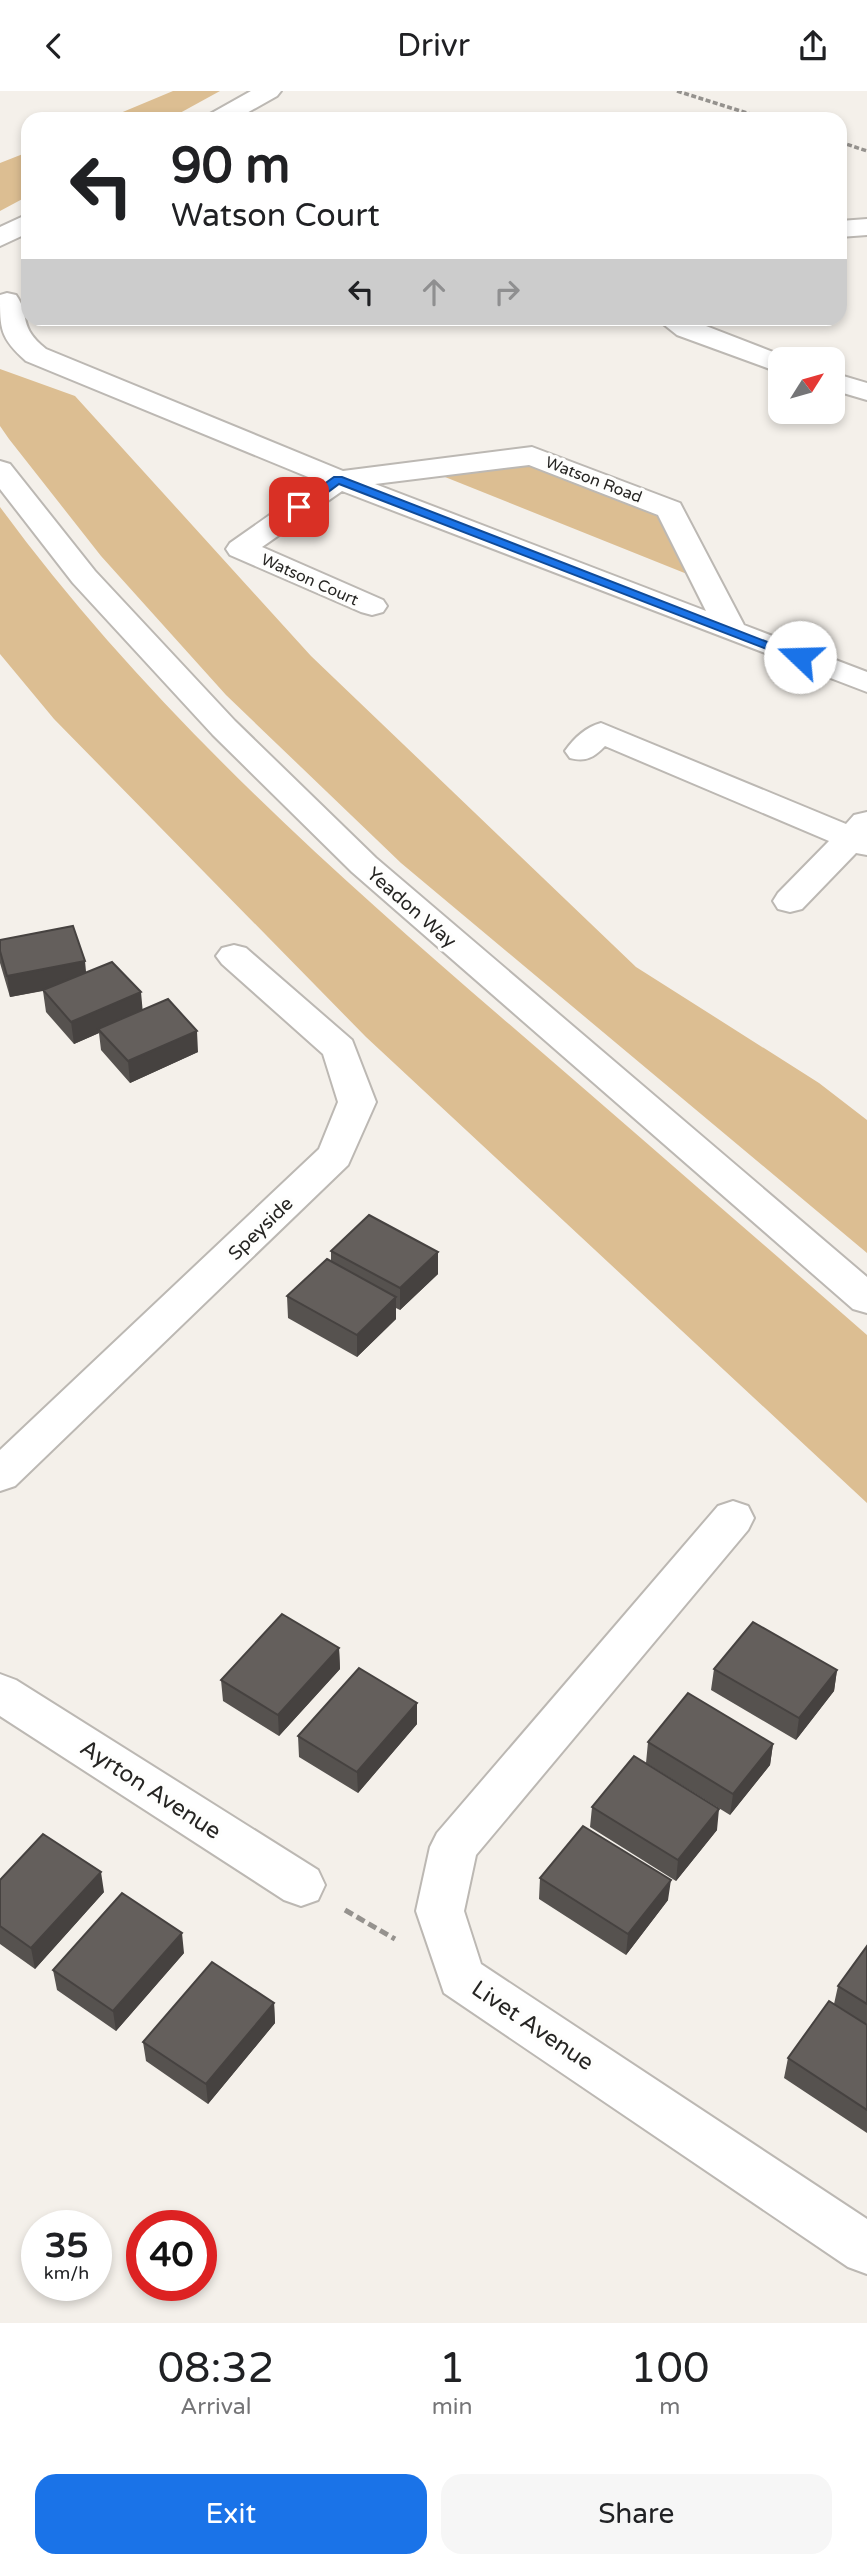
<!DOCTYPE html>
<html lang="en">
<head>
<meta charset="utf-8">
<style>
  body { margin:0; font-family:"Varela Round",sans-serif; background:#f6f6f6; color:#202124; height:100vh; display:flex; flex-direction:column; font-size:26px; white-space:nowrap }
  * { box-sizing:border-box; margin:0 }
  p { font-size:23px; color:#757577 }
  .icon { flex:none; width:38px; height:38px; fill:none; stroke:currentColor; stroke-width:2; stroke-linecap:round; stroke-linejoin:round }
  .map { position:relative; height:2232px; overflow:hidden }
  .sheet { display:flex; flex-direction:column; background:#fff; flex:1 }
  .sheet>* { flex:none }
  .hud { position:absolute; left:21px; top:21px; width:826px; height:214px; border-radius:21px; box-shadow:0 4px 10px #0003; background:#fff; color:#202124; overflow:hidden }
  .needle { width:46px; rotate:53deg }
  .fabs { position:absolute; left:768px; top:256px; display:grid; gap:14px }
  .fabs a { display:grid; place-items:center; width:77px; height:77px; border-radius:14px; background:#fff; box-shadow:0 4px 10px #0003; font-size:35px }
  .speed { position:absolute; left:21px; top:2119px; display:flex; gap:14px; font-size:35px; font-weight:700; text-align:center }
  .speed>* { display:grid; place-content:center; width:91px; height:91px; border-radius:50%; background:#fff; box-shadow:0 4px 10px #0003; line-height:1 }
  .speed small { font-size:18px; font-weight:400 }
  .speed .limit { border:10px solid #d22; background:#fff; color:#111 }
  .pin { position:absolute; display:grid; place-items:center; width:60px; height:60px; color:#fff; margin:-30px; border-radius:14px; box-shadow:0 4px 10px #0006 }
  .me { position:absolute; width:77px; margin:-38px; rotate:291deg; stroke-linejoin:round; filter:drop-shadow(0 0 5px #0008) }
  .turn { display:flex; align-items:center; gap:24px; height:147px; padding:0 35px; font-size:32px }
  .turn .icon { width:91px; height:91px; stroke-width:2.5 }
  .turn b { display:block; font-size:49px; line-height:60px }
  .lanes { display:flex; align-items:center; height:66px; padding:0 35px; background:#0003; justify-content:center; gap:35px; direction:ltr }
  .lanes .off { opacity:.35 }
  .eta { display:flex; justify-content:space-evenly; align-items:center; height:119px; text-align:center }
  .eta b { font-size:42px; font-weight:600; line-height:49px }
  .primary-button { display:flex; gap:14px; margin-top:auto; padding:14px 35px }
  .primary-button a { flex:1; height:80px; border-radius:21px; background:#1a73e8; color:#fff; font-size:28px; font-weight:600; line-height:80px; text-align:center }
  .primary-button a+a { background:#f6f6f6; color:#202124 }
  header { display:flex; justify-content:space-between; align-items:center; height:91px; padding:0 35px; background:#fff; font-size:32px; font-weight:600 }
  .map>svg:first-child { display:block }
</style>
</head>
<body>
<header><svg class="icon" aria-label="back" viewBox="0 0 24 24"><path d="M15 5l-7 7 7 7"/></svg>Drivr<svg class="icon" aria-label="share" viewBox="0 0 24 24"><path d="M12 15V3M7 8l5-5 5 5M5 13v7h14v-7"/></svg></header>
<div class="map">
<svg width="867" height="2232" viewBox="0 0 867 2232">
  <rect width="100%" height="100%" fill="#f4f0ea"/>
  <path fill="#dcbe92" d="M173,0H220L169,28H106Z
    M28,61V105L0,120V72Z
    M0,278L75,305L311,565L636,876L819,992L867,1029V1162L401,772L226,604L101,465L9,348L0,335Z
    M532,365L666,416L707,491L430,380Z
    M0,416C149,619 340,788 530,951C642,1048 755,1146 867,1244V1412L366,946L54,628L0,563Z"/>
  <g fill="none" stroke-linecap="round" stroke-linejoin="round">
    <defs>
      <path id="minor" d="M251,0H281L277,5L236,28H206L210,23Z
        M28,123V142L0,155V136Z
        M867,128V144L840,146V130Z
        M7,202L16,204C31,225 17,235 46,258L343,380L532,356L680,412L744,534L867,581V601L342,400L262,456L383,509L387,515L383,521L372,524L361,521L230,464L226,458L230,452L318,390L26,270C0,247 0,238 0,204ZM529,374L658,424L706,520L375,393Z
        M657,228H688L791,268H780V280L770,278L677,244Z
        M833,282L867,292V309L833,299Z
        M0,370L10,373L95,480L235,630L376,767L867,1186V1222L853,1218L352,781L213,644L73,492L0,398Z
        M601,632L846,733L854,724L867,721V764L856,762L802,818L790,821L778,818L773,810L778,802L829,750L605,655C593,667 586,671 570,667L565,660C574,647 586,636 601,632Z
        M234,854L246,857L352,949L376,1011L348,1074L15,1395L0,1400V1359L319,1058L338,1011L323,963L222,873L216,865L222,857Z
        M733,1410L748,1415L754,1427L748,1439L476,1764L464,1820L481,1873L867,2128V2183L848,2176L444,1902L416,1820L430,1756L437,1742L718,1415Z
        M0,1583L16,1589L318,1779L325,1794L318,1809L301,1815L284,1809L0,1625Z"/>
    </defs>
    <use href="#minor" stroke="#bcb8b3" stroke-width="4"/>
    <path stroke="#95928e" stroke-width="3.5" stroke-dasharray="5 2.5" stroke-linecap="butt" d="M677,0L766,28
      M840,51L867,60"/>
    <path stroke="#95928e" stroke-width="5" stroke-dasharray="9 4.5" stroke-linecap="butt" d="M345,1819L395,1848"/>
    <use href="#minor" fill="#fff" fill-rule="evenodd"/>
  </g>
  <path fill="#56524f" d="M0,849L86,881L142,919L198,961L130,992L101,959L99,942L74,953L46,921L43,900L10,906L0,872Z
    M331,1160L438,1183L400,1219L396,1217V1228L357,1266L288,1227L287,1205L331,1171Z
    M339,1557L340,1578L279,1645L223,1610L221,1589Z
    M714,1578L837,1579L834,1600L796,1649L711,1599Z
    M417,1612V1633L358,1702L299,1666L298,1645Z
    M648,1651L773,1653L770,1674L730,1724L646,1672Z
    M592,1716L717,1739L676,1790L590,1736Z
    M540,1787L668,1809L626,1864L539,1808Z
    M0,1789L104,1801L35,1878L0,1853Z
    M867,1855V2042L784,1987L788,1967L834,1913L838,1895Z
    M184,1862L116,1940L57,1899L53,1879Z
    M274,1912L275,1932L208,2013L146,1970L143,1951Z"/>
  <path fill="#464240" d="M85,870L87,891L10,906L7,885Z
    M141,901L143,923L98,938L99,942L74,953L71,931Z
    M197,940L198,961L130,992L128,970Z
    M438,1161V1183L400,1219V1197Z
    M396,1206V1228L357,1266V1244Z
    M339,1557L340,1578L279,1645L278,1624Z
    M837,1579L834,1600L796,1649L799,1627Z
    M417,1612V1633L358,1702L357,1681Z
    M773,1653L770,1674L730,1724L733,1703Z
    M719,1718L717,1739L676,1790L678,1769Z
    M101,1781L104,1801L35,1878L31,1857Z
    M671,1789L668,1809L626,1864L628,1843Z
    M182,1842L184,1862L116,1940L113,1920Z
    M274,1912L275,1932L208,2013L206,1993Z"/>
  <path fill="#645f5c" stroke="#464240" stroke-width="2" d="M73,835L85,870L7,885L0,860V849Z
    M112,871L141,901L71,931L43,899Z
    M168,908L197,940L128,970L98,938Z
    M369,1124L438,1161L400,1197L331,1160Z
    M327,1168L396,1206L357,1244L287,1205Z
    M282,1523L339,1557L278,1624L221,1589Z
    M753,1531L837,1579L799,1627L714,1578Z
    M359,1577L417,1612L357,1681L298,1645Z
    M688,1602L773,1653L733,1703L648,1651Z
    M634,1665L719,1718L678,1769L592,1716Z
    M583,1735L671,1789L628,1843L540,1787Z
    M43,1743L101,1781L31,1857L0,1835V1789Z
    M122,1802L182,1842L113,1920L53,1879Z
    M867,1855V1913L838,1895Z
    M212,1871L274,1912L206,1993L143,1951Z
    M829,1910L867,1934V2019L788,1967Z"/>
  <path fill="#1a73e8" stroke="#114b97" stroke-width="2" d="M334,386H342L806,566L804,569H795L339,393L304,419H295V414Z"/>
  <g text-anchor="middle" stroke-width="7" stroke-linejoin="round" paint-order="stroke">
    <g font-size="16" fill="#262523" stroke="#fefefd">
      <text transform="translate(594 388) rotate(21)" y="6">Watson Road</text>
      <text transform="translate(310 488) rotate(24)" y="6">Watson Court</text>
    </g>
    <g font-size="19" fill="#262523" stroke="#fefefd">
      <text transform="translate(412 816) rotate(41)" y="7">Yeadon Way</text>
      <text transform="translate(260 1137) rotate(-44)" y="7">Speyside</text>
    </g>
    <g font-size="23" fill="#262523" stroke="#fefefd">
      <text transform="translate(151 1698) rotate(33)" y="8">Ayrton Avenue</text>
      <text transform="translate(533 1934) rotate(34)" y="8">Livet Avenue</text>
    </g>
  </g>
</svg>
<div class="fabs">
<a><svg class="needle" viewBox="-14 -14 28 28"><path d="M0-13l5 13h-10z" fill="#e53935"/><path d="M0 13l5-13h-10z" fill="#757577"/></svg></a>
</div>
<div class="speed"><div>35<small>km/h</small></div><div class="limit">40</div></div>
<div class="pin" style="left:299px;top:416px;background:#d93025"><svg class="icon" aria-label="arrive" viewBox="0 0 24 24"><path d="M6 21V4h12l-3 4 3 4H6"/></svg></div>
<svg class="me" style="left:800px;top:566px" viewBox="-20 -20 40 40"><circle r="19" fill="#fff"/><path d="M0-13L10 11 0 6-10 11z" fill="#1a73e8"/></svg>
<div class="hud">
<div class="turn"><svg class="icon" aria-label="left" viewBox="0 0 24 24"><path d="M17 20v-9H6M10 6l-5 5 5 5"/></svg><div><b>90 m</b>Watson Court</div></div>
<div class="lanes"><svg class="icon" aria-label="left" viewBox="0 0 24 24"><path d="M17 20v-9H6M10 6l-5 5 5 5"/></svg><svg class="icon off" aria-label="ahead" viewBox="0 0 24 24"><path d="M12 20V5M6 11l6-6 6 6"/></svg><svg class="icon off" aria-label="right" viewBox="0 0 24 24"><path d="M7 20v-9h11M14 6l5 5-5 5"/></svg></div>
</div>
</div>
<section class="sheet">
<div class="eta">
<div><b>08:32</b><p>Arrival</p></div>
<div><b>1</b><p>min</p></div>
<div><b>100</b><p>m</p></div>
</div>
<div class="primary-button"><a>Exit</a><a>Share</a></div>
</section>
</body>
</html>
